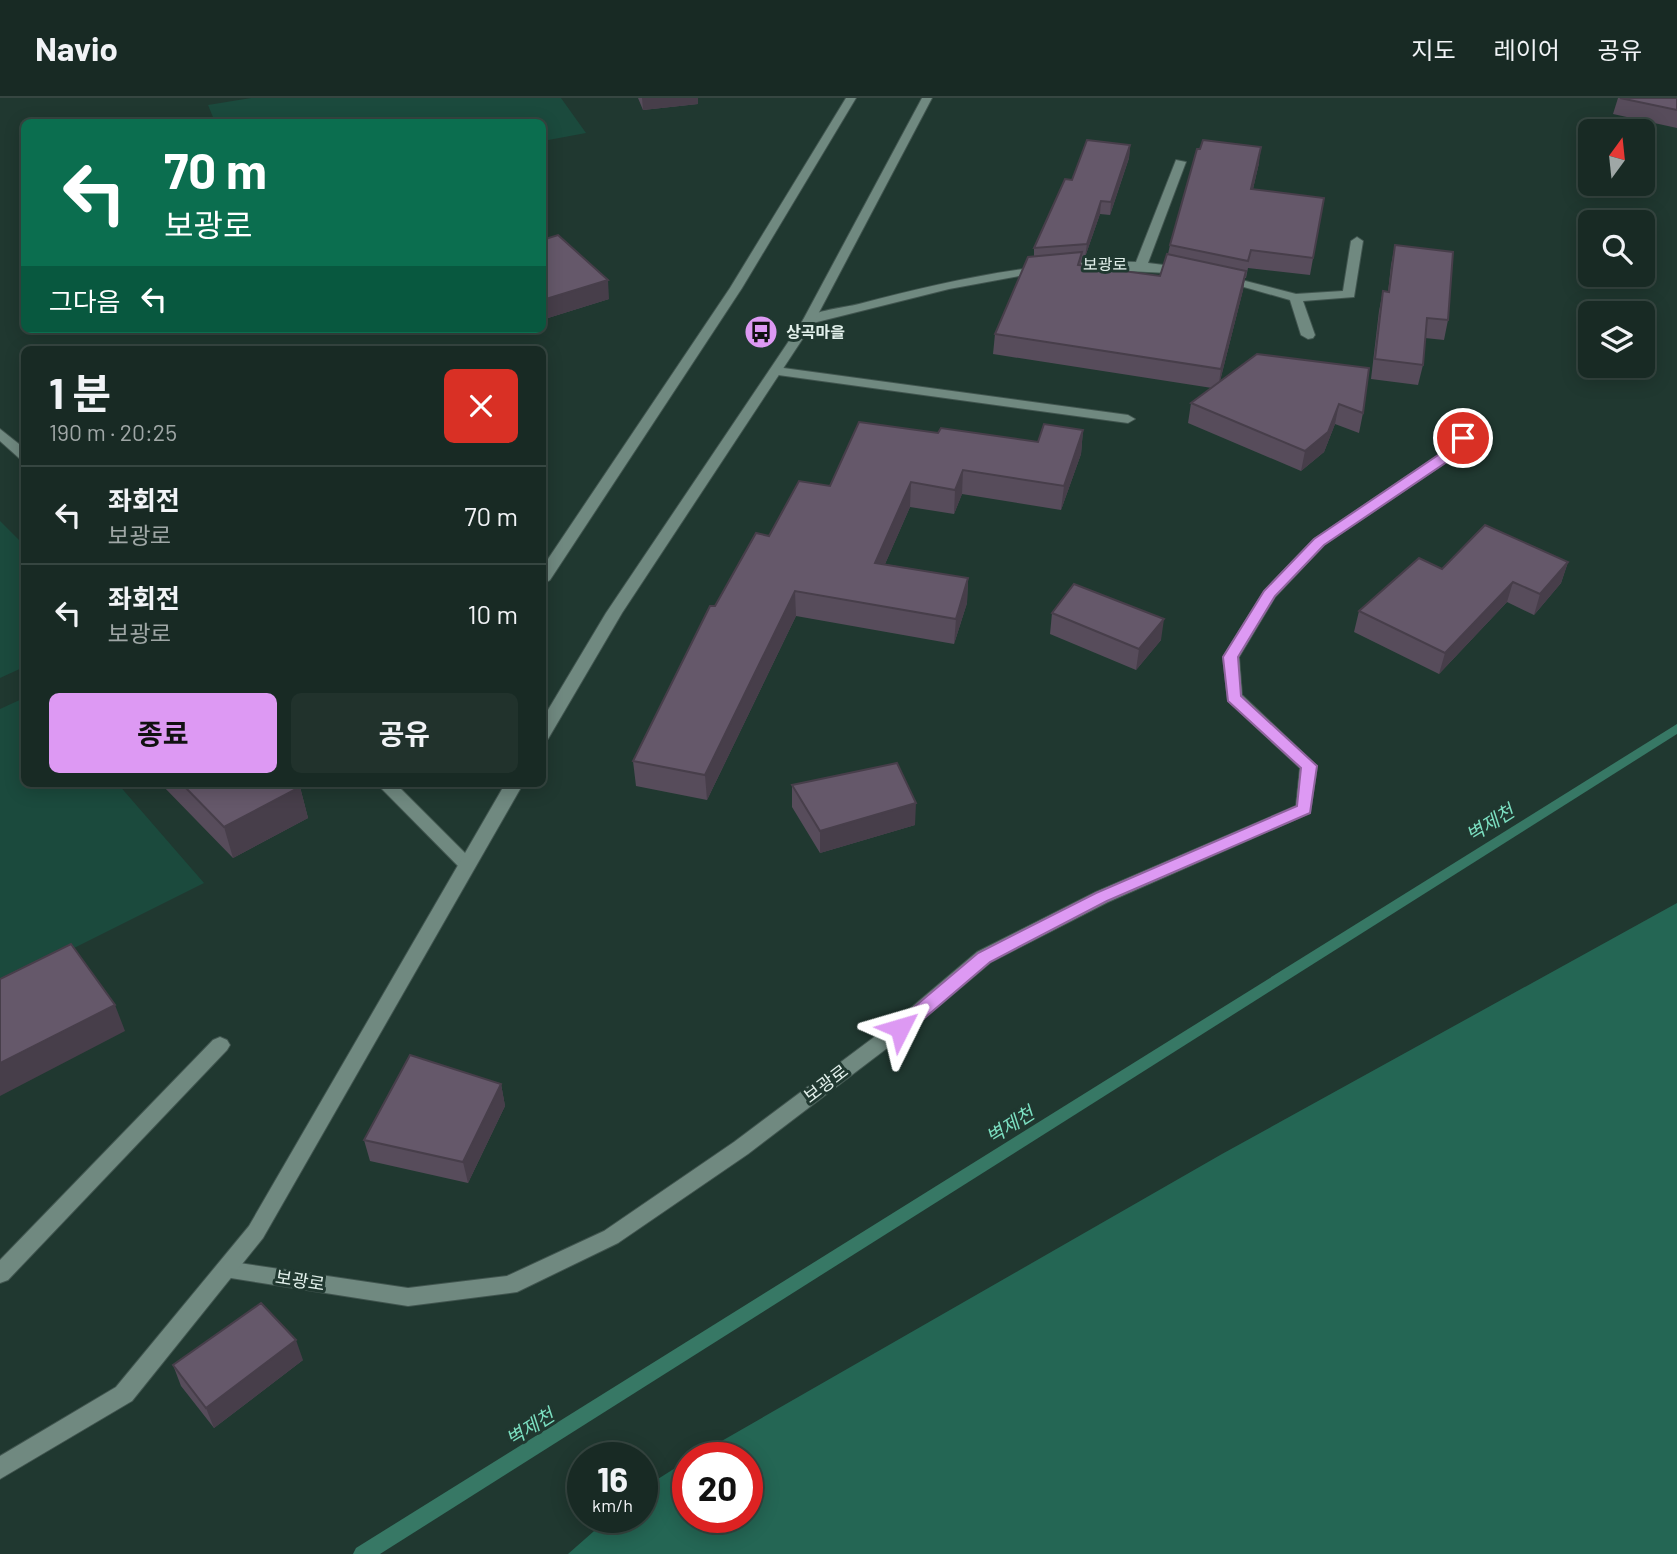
<!DOCTYPE html>
<html lang="ko">
<head>
<meta charset="utf-8">
<style>
  body { margin:0; font-family:Barlow,"Noto Sans KR",sans-serif; background:#21322c; color:#f1f3f6; height:100vh; display:flex; flex-direction:column; font-size:26px; white-space:nowrap }
  * { box-sizing:border-box; margin:0 }
  p { font-size:23px; color:#9fa7a6 }
  .icon { flex:none; width:38px; height:38px; fill:none; stroke:currentColor; stroke-width:2; stroke-linecap:round; stroke-linejoin:round }
  .map { position:relative; flex:1; overflow:hidden }
  .sheet { position:absolute; left:21px; top:248px; width:525px; height:441px; display:flex; flex-direction:column; background:#182a24; border-radius:10px; box-shadow:0 4px 18px #0003,0 0 0 2px #364641 }
  .sheet>* { flex:none }
  .banner { position:absolute; left:21px; top:21px; width:525px; height:214px; border-radius:10px; box-shadow:0 4px 18px #0003,0 0 0 2px #364641; background:#0b6e4f; color:#fff; overflow:hidden }
  .needle { width:46px; rotate:15deg }
  .tools { position:absolute; left:1578px; top:21px; display:grid; gap:14px }
  .tools a { display:grid; place-items:center; width:77px; height:77px; border-radius:10px; background:#182a24; box-shadow:0 4px 18px #0003,0 0 0 2px #364641; font-size:35px }
  .speed { position:absolute; left:567px; top:1344px; display:flex; gap:14px; font-size:35px; font-weight:700; text-align:center }
  .speed>* { display:grid; place-content:center; width:91px; height:91px; border-radius:50%; background:#182a24; box-shadow:0 4px 18px #0003,0 0 0 2px #364641; line-height:1 }
  .speed small { font-size:18px; font-weight:400 }
  .speed .limit { border:10px solid #d22; background:#fff; color:#111 }
  .pin { position:absolute; display:grid; place-items:center; width:60px; height:60px; color:#fff; margin:-30px; border:4px solid #fff; border-radius:50%; box-shadow:0 2px 7px #0007 }
  .me { position:absolute; width:77px; margin:-38px; rotate:50deg; stroke-linejoin:round; filter:drop-shadow(0 0 5px #0008) }
  .turn { display:flex; align-items:center; gap:24px; height:147px; padding:0 28px; font-size:32px }
  .turn .icon { width:91px; height:91px; stroke-width:2.5 }
  .turn b { display:block; font-size:49px; line-height:60px }
  .then { display:flex; align-items:center; height:66px; padding:0 28px; background:#0003; gap:14px; font-size:26px }
  .round { display:grid; place-items:center; flex:none; width:74px; height:74px; border-radius:10px; background:#21322c }
  .summary { display:flex; align-items:center; justify-content:space-between; height:119px; padding:0 28px }
  h1 { font-size:42px; font-weight:700; line-height:52px }
  .cta { display:flex; gap:14px; margin-top:auto; padding:14px 28px }
  .cta a { flex:1; height:80px; border-radius:10px; background:#dd99f3; color:#111; font-size:28px; font-weight:700; line-height:80px; text-align:center }
  .cta a+a { background:#21322c; color:#f1f3f6 }
  ul { padding:0; list-style:none }
  li { display:flex; align-items:center; gap:21px; height:98px; padding:0 28px; border-top:2px solid #364641 }
  li div { flex:1 }
  li b { display:block; font-size:26px }
  li em { font-style:normal }
  header { display:flex; align-items:center; gap:42px; box-sizing:border-box; height:98px; padding:0 35px; background:#182a24; border-bottom:2px solid #364641 }
  header strong { font-size:33px }
  nav { display:flex; gap:38px; margin-inline-start:auto; font-size:24px }
  .map>svg:first-child { display:block }
</style>
</head>
<body>
<header>
<strong>Navio</strong>
<nav><a>지도</a><a>레이어</a><a>공유</a></nav>
</header>
<div class="map">
<svg width="1677" height="1456" viewBox="0 0 1677 1456">
  <rect width="100%" height="100%" fill="#203830"/>
  <path fill="#1b4a3d" d="M251,0H561L586,35L543,43L542,24H215L208,7Z
    M0,423L24,447V569L0,580Z
    M24,600V686H118L204,785L0,887V611Z"/>
  <path fill="#246654" d="M1677,805V1456H568L610,1419H642V1391L688,1362V1419H747V1360H692L1222,1056Z"/>
  <g fill="none" stroke-linecap="round" stroke-linejoin="round">
    <path fill="#377865" fill-rule="evenodd" d="M1677,626V636L380,1456H353L356,1450Z"/>
    <defs>
      <path id="service" d="M846,0H856L742,190L550,482L542,487V470L730,190Z
        M1176,62L1186,64L1148,165L1188,170V176L1087,171L1041,174L949,191L809,226L803,222C815,212 843,210 859,206C951,182 1040,162 1136,164Z
        M1357,139L1363,143L1354,199L1303,203L1315,237L1313,240L1308,241L1301,237L1290,202L1216,181L1222,177L1296,196L1343,193L1351,143Z
        M776,269L1128,317L1135,321L1128,325L771,276L769,273Z
        M1473,321L1480,325L1457,357L1324,447L1275,499L1239,559L1242,597L1317,668L1310,715L1108,804L991,864L907,935L748,1056L618,1145L517,1194L408,1208L218,1178L215,1172L218,1166L226,1163L408,1190L507,1178L604,1133L734,1044L893,925L977,854L1096,794L1296,708L1300,670L1228,603L1223,559L1264,493L1314,441L1447,351L1468,322Z
        M0,331L24,350V361L19,360L0,343Z
        M377,686H396L473,763L476,767L473,771H461Z
        M220,939L227,942L230,947L227,952L8,1182L0,1185V1162L213,942Z"/>
      <path id="secondary" d="M922,0H932L815,222L622,515L548,641L542,642V622L606,515L803,222Z
        M505,686H523L263,1140L132,1303L0,1381V1358L116,1289L249,1128Z"/>
    </defs>
    <use href="#service" stroke="#41554f" stroke-width="2"/>
    <use href="#secondary" stroke="#41554f" stroke-width="2"/>
    <use href="#service" fill="#708980" fill-rule="evenodd"/>
    <use href="#secondary" fill="#708980" fill-rule="evenodd"/>
  </g>
  <path fill="#574c5b" d="M638,0H698V6L643,12Z
    M1618,0H1677V30L1613,16Z
    M1130,47L1129,60L1110,117L1100,116L1085,159L1082,160L1081,167L1160,178L1168,156L1170,147L1259,65L1253,91L1324,100L1310,177L1248,170L1246,180H1245L1243,192L1220,283L1257,256L1363,315L1359,335L1335,326L1324,354L1301,373L1188,325L1191,305L1212,290L993,256L995,236L1034,159V150L1072,82Z
    M542,142L609,201L548,220L542,215Z
    M1395,147L1448,222L1444,242L1425,240L1423,267L1418,287L1371,281L1379,213L1383,193L1388,194L1391,167Z
    M1083,332L1081,356L1061,412L962,396L954,416L910,409L885,466L968,480L967,505L954,546L796,518L707,702L636,688L633,663L715,508L769,438L830,388L938,335L1038,344Z
    M1568,464L1561,485L1534,517L1507,504L1439,576L1354,534L1359,513L1442,471Z
    M1052,515L1161,542L1136,572L1050,536Z
    M161,686H297L300,689L308,720L233,760Z
    M792,687L915,727L820,755L792,709Z
    M501,986L505,1008L468,1085L370,1063L364,1042Z
    M303,1262L214,1330L181,1288L173,1267Z"/>
  <path fill="#473e4a" d="M642,0H698V6L643,12Z
    M1130,47L1129,60L1110,117L1111,104Z
    M1261,49L1259,65L1249,108L1251,91Z
    M1101,103L1100,116L1085,159L1087,146Z
    M1246,173L1243,192L1218,291L1221,271Z
    M608,182L609,201L548,220L546,201Z
    M1339,306L1335,326L1324,354L1301,373L1305,353Z
    M1083,332L1081,356L1061,412L1064,388Z
    M963,372L962,396L954,416L955,392Z
    M911,384L910,409L875,489V465Z
    M1568,464L1561,485L1534,517L1540,496Z
    M968,480L967,505L954,546L956,521Z
    M1513,484L1507,504L1439,576L1445,555Z
    M795,493L796,518L707,702L705,677Z
    M1164,521L1161,542L1136,572L1139,551Z
    M300,689L308,720L233,760L224,729Z
    M916,705L915,727L820,755V733Z
    M115,907L125,933L0,998V965Z
    M501,986L505,1008L468,1085L463,1064Z
    M296,1242L303,1262L214,1330L206,1310Z"/>
  <path fill="#65586a" stroke="#473e4a" stroke-width="2" d="M1620,0H1677V12Z
    M1087,42L1130,47L1111,104L1101,103L1087,146L1034,150L1065,81L1072,82Z
    M1203,42L1261,49L1251,91L1324,100L1313,160L1251,152L1248,163L1170,147L1197,51H1200Z
    M558,137L608,182L546,201L542,197V142Z
    M1395,147L1453,154L1448,222L1427,220L1423,267L1375,261L1383,193L1389,194Z
    M1082,154L1078,167L1160,178L1167,156L1246,173L1221,271L995,236L1028,159Z
    M1257,256L1369,270L1363,315L1339,306L1328,334L1305,353L1191,305Z
    M859,324L938,335L941,330L1038,344L1044,326L1083,332L1064,388L963,372L955,392L911,384L875,465L968,480L956,521L795,493L705,677L633,663L710,508H715L756,435L769,438L799,383L830,388Z
    M1485,427L1568,464L1540,496L1513,484L1445,555L1359,513L1419,460L1442,471Z
    M1074,486L1164,521L1139,551L1052,515Z
    M897,665L916,705L820,733L792,687Z
    M182,686H297L300,689L224,729Z
    M71,846L115,907L0,965V881Z
    M410,957L501,986L463,1064L364,1042Z
    M261,1205L296,1242L206,1310L173,1267Z"/>
  <path fill="#dd99f3" stroke="#90639e" stroke-width="2" d="M1458,337L1469,340L1457,357L1324,447L1275,498L1238,559L1241,598L1317,668L1310,715L1107,803L990,864L907,935H894L892,930L894,926L978,855L1096,795L1297,708L1301,670L1228,603L1223,559L1264,493L1314,441L1447,351Z"/>
  <defs>
    <symbol id="bus-disc" viewBox="-11 -11 22 22"><circle r="9.5" fill="#dd99f3" stroke="#203830"/><path d="M-5-6H5V4H4V6H2V4H-2V6H-4V4H-5ZM-3.5-4V0h7V-4ZM-3.5 1.2v1.5H-2V1.2ZM2 1.2v1.5H3.5V1.2Z" fill="#111"/></symbol>
  </defs>
  <g fill-rule="evenodd">
    <use href="#bus-disc" x="742" y="215" width="38" height="38"/>
  </g>
  <g text-anchor="middle" stroke-width="6" stroke-linejoin="round" paint-order="stroke">
    <g font-size="16" fill="#e2f0eb" stroke="#203830">
      <text x="1105" y="172">보광로</text>
    </g>
    <g font-size="16" font-weight="bold" fill="#e2f0eb" stroke="#203830" text-anchor="start">
      <text x="786" y="240">상곡마을</text>
    </g>
    <g font-size="18" fill="#e2f0eb" stroke="#203830">
      <text transform="translate(826 986) rotate(-37)" y="6">보광로</text>
      <text transform="translate(300 1183) rotate(9)" y="6">보광로</text>
    </g>
    <g font-size="19" font-style="italic" fill="#7bdec0" stroke="#203830">
      <text transform="translate(1490 725) rotate(-32)" y="7">벽제천</text>
      <text transform="translate(1010 1027) rotate(-32)" y="7">벽제천</text>
      <text transform="translate(530 1329) rotate(-32)" y="7">벽제천</text>
    </g>
  </g>
</svg>
<div class="tools">
<a><svg class="needle" viewBox="-14 -14 28 28"><path d="M0-13l5 13h-10z" fill="#e53935"/><path d="M0 13l5-13h-10z" fill="#9fa7a6"/></svg></a>
<a><svg class="icon" aria-label="search" viewBox="0 0 24 24"><circle cx="10" cy="10" r="6"/><path d="M15 15l6 6"/></svg></a>
<a><svg class="icon" aria-label="layers" viewBox="0 0 24 24"><path d="M12 4l9 5-9 5-9-5zM3 14l9 5 9-5"/></svg></a>
</div>
<div class="speed"><div>16<small>km/h</small></div><div class="limit">20</div></div>
<div class="pin" style="left:1463px;top:340px;background:#d93025"><svg class="icon" aria-label="arrive" viewBox="0 0 24 24"><path d="M6 21V4h12l-3 4 3 4H6"/></svg></div>
<svg class="me" style="left:900px;top:930px" viewBox="-20 -20 40 40"><path d="M0-17L14 15 0 8-14 15z" fill="#dd99f3" stroke="#fff" stroke-width="4"/></svg>
<div class="banner">
<div class="turn"><svg class="icon" aria-label="left" viewBox="0 0 24 24"><path d="M17 20v-9H6M10 6l-5 5 5 5"/></svg><div><b>70 m</b>보광로</div></div>
<div class="then">그다음<svg class="icon" aria-label="left" viewBox="0 0 24 24"><path d="M17 20v-9H6M10 6l-5 5 5 5"/></svg></div>
</div>
<section class="sheet">
<div class="summary"><div><h1>1 분</h1><p>190 m · 20:25</p></div><a class="round" style="background:#d93025;color:#fff"><svg class="icon" aria-label="close" viewBox="0 0 24 24"><path d="M6 6l12 12M18 6L6 18"/></svg></a></div>
<ul>
<li><svg class="icon" aria-label="left" viewBox="0 0 24 24"><path d="M17 20v-9H6M10 6l-5 5 5 5"/></svg><div><b>좌회전</b><p>보광로</p></div><em>70 m</em></li>
<li><svg class="icon" aria-label="left" viewBox="0 0 24 24"><path d="M17 20v-9H6M10 6l-5 5 5 5"/></svg><div><b>좌회전</b><p>보광로</p></div><em>10 m</em></li>
</ul>
<div class="cta"><a>종료</a><a>공유</a></div>
</section>
</div>
</body>
</html>
